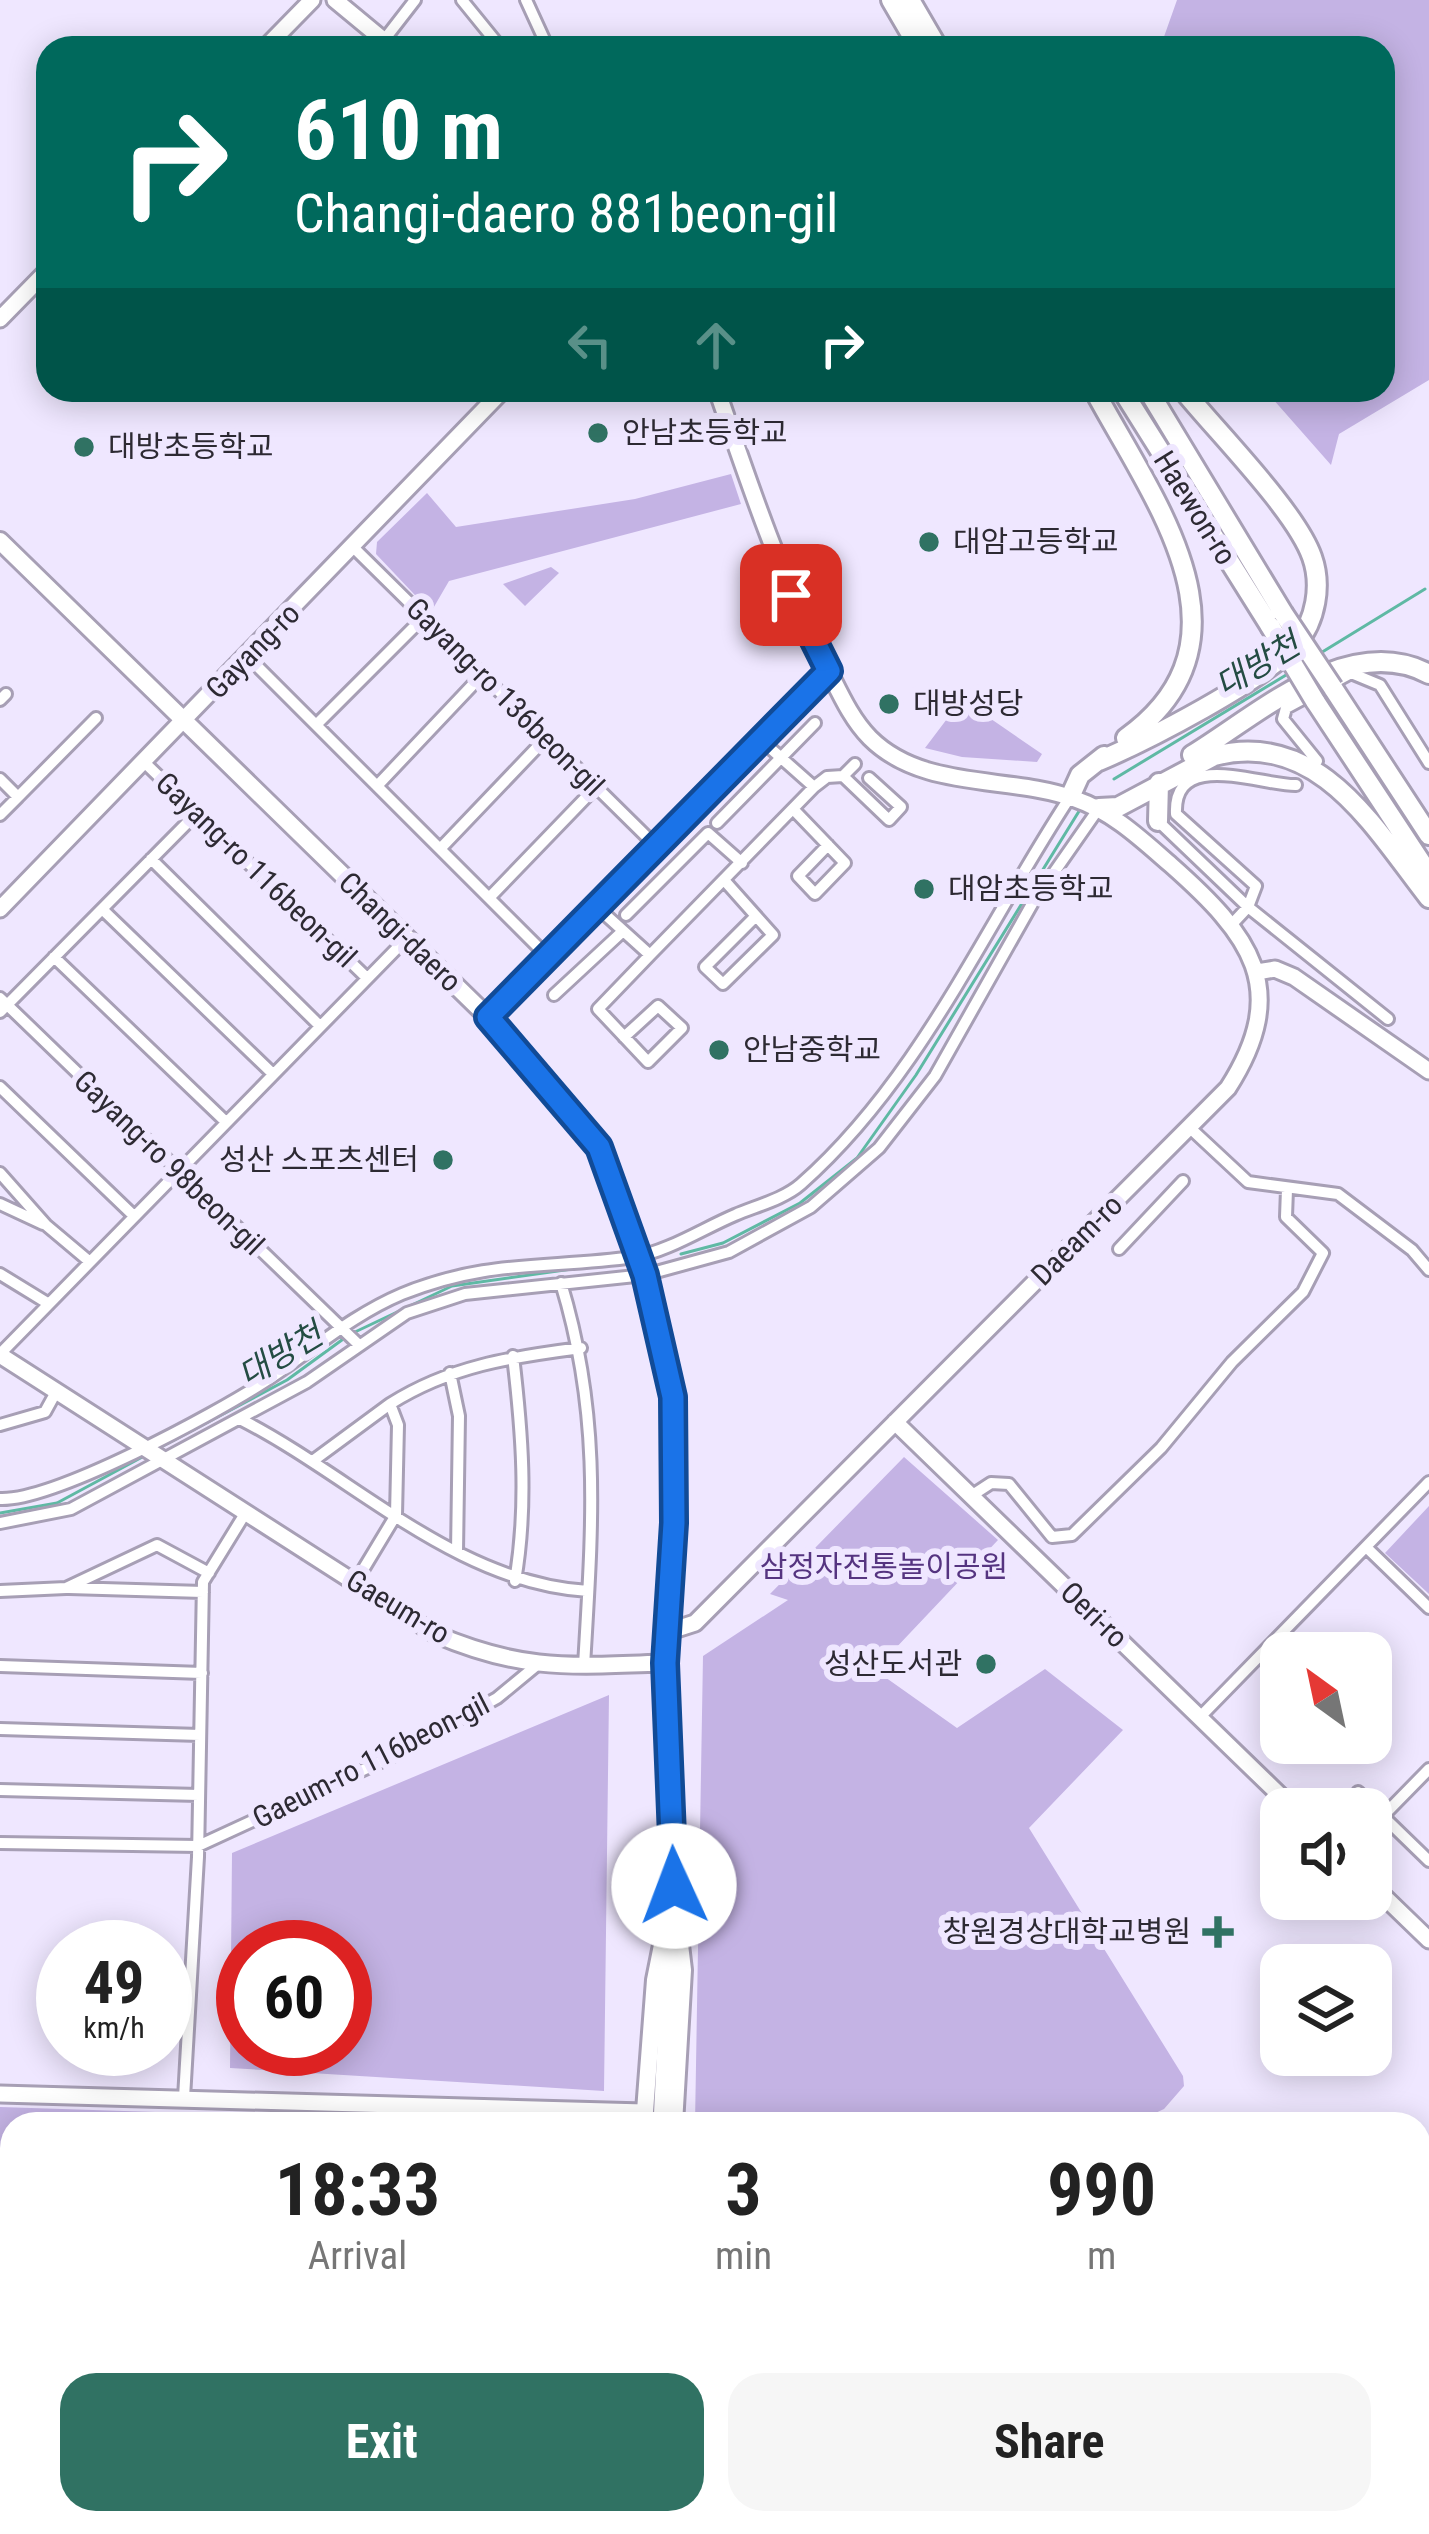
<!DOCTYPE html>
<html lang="en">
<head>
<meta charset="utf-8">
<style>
  body { margin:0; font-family:"Roboto Condensed","Noto Sans KR",sans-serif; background:#f6f6f6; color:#222; height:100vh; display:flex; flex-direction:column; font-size:45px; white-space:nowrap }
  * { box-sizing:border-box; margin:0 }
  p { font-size:39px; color:#767676 }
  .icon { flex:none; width:66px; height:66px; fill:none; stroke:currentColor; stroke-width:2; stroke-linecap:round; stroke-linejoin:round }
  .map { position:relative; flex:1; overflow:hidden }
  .drawer { position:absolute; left:0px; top:2112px; width:1431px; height:423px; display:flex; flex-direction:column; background:#fff; border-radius:36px 36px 0 0; box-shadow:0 6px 30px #0003 }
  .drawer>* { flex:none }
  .hud { position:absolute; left:36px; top:36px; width:1359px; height:366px; border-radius:36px; box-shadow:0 6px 30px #0003; background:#00695c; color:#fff; overflow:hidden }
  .needle { width:78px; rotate:327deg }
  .fabs { position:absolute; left:1260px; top:1632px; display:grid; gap:24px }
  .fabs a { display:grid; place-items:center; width:132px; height:132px; border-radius:24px; background:#fff; box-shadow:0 6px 30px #0003; font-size:60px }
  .speed { position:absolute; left:36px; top:1920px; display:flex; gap:24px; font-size:60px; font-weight:700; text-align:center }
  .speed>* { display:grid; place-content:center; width:156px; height:156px; border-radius:50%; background:#fff; box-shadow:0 6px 30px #0003; line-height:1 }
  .speed small { font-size:30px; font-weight:400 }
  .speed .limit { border:18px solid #d22; background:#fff; color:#111 }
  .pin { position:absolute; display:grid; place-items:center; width:102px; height:102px; color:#fff; margin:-51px; border-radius:24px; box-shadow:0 6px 18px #0006 }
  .me { position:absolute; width:132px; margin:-66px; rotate:358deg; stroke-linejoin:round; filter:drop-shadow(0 0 9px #0008) }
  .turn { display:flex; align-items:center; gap:42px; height:252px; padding:0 60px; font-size:54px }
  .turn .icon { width:156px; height:156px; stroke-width:2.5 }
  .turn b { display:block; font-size:84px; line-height:102px }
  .lanes { display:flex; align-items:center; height:114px; padding:0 60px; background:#0003; justify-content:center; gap:60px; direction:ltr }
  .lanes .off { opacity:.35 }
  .eta { display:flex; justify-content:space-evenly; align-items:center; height:204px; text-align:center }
  .eta b { font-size:72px; font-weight:700; line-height:84px }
  .button { display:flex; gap:24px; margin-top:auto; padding:24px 60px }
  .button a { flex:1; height:138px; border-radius:36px; background:#307263; color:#fff; font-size:48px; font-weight:700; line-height:138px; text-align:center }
  .button a+a { background:#f6f6f6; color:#222 }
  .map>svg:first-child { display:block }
</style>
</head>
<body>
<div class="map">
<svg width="1429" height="2534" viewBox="0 0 1429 2534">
  <rect width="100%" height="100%" fill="#efe7ff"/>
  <path fill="#c4b3e4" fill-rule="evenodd" d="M1177,0H1429V380L1339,434L1331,465L1265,390H1383V48H1160Z
    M731,474L741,504L449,581L431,612L376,554L377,542L427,493L456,527L635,499Z
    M551,567L559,573L525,606L503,584Z
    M962,699L1042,754L1037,762L962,757L925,748Z
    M904,1457L998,1540L875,1670L957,1728L1045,1669L1123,1730L1029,1828L1183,2076L1184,2086L1164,2109L1136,2122L695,2124L703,1656L788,1600L770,1594Z
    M1429,1506V1594L1385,1553Z
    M609,1695L604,2091L230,2068L232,1853ZM243,1947H345V2049H243Z
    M0,2107L530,2124H12V2335H0Z
    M1429,2207V2385H1419V2214Z"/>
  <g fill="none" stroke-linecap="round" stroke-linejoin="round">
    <path stroke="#5fb9a4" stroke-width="3" d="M1319,654L1425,589
      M1114,779L1291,672
      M681,1254L723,1243L800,1203L857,1158L916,1075L1081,808
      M355,1332L452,1286L579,1268
      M159,1448L287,1380L346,1337
      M0,1513L57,1503L146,1455
      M1419,2475L1429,2476
      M939,2534L982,2523"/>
    <defs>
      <path id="street" d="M462,0L501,48
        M526,0L548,48
        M384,40L415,0
        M353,547L657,847
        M248,657L549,958
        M0,700L6,694
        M316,725L424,617
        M761,740L814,787
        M1317,761L1283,719L1286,708L1351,673L1380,685L1429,763
        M145,763L367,978
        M843,776L889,820L901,807L869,778
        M0,779L18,797L0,815
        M377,786L482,675
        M18,797L96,718
        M794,810L845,863L815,894L798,876L828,845
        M1158,821L1248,907L1388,1019
        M717,823L815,723
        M440,849L546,738
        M151,859L320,1026
        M724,880L773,935L723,984L705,967L756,916
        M489,898L596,787
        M598,908L650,955L598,1009L648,1062L682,1028L658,1006L624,1037
        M102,909L273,1074
        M626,915L708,833L742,863
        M1233,923L1248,907L1256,886L1176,814C1173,748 1262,786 1296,785
        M650,955L814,787L827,777L843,776L855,764
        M54,957L226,1122
        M554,995L623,931
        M0,998L357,1343
        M0,1012L197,813
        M488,1017L829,671
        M0,1087L134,1216
        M1189,1127L1248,1182L1338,1194L1412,1250L1429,1270
        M0,1173L46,1225L90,1262
        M0,1204L43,1224
        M1119,1249L1183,1181
        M0,1274L49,1304
        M561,1283C602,1417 592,1528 584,1666
        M0,1354L406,939
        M513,1356C522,1432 528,1505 515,1581
        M450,1373L459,1416L457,1552
        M240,1419C354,1477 455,1583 588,1591
        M0,1425L45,1412L56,1392
        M314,1460L390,1404
        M971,1496L991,1483L1009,1484L1052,1537L1072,1535L1161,1448L1232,1362L1303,1292L1323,1253L1286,1217L1287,1189
        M0,1499C54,1501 215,1414 264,1382C311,1352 350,1316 402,1294C488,1259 548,1269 634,1257C667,1252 704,1228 735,1215C756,1206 784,1199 801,1184C920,1079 984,928 1070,797
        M0,1523L71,1509L307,1382L407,1313L465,1294L645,1275L729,1252L811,1207L879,1148L935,1076L1032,904L1099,808
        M1366,1547L1429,1608
        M355,1583L396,1515L398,1425L390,1404C450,1366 511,1357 581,1348
        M69,1588L203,1592
        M0,1591L66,1588L157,1545L209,1573
        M0,1666L202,1673
        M1200,1717L1429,1482
        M0,1729L200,1735
        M0,1790L199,1795
        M1358,1792L1429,1861
        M1383,1816L1429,1769
        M0,1843L198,1846L389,1758L497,1698L537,1665
        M184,2098L198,1857L203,1582L246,1512
        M0,2482H12
        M1356,2534V2523"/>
      <path id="secondary" d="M335,0L393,48
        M265,48L312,0
        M0,319L48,270
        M0,909L503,390
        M1257,972L1275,969L1294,977L1429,1071
        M0,1355L435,1634C524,1672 572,1666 665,1663
        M895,1422L1294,1809
        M667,1632L695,1623L1228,1088C1292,988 1250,935 1171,865C1141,839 1113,812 1075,799C1009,775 923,791 870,738C849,717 837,686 823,660C779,573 749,483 717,390
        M1371,1884L1429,1940
        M0,2094L644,2112
        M661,2124L671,1929
        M1419,2189L1429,2182
        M627,2534L628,2523"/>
      <path id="primary" d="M0,541L488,1017L599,1147L645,1275L673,1397L674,1523L665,1663L673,1886L683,1970L674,2124
        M644,2124L655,1980L670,1905
        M0,2363H12
        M0,2382L12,2383
        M1419,2414L1429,2415
        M1419,2435L1429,2436
        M646,2528L649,2523"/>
      <path id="highway" d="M891,0L919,48
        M910,0L938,48
        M1094,390C1153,500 1263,640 1126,738
        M1122,390L1270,626
        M1148,390L1283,613
        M1333,688L1429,835
        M1315,701L1429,874
        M1192,755C1259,714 1349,631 1429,674
        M1099,761C1146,741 1263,681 1296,644C1316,621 1322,585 1312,557C1296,511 1216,431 1183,390
        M1070,797L1080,775L1104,756
        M1099,808L1118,807L1214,756C1319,729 1374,828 1429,898
        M1158,821L1159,783"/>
    </defs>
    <use href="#street" stroke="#a79fb5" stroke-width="16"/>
    <use href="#secondary" stroke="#a79fb5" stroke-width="21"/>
    <use href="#primary" stroke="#a79fb5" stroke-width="22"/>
    <use href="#highway" stroke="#a79fb5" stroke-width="24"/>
    <use href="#street" stroke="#fff" stroke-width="10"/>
    <use href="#secondary" stroke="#fff" stroke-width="15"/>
    <use href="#primary" stroke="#fff" stroke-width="16"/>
    <use href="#highway" stroke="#fff" stroke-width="18"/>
    <defs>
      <path id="highway-bridge" d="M1283,613L1333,688
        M1270,626L1315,701"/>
    </defs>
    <use href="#highway-bridge" stroke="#a79fb5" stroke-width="24" stroke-linecap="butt"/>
    <use href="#highway-bridge" stroke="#fff" stroke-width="18"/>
  </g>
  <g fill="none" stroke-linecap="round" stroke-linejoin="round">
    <defs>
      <path id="route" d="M674,1886L665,1663L674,1523L673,1397L645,1275L599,1147L488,1017L829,671L791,595"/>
    </defs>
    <use href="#route" stroke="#114b97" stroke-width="30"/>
    <use href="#route" stroke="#1a73e8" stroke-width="21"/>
  </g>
  <g fill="#307263" stroke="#efe7ff" stroke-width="4.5">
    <circle cx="598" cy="433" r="12"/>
    <circle cx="84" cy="447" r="12"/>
    <circle cx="929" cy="542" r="12"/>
    <circle cx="889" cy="704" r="12"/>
    <circle cx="924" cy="889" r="12"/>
    <circle cx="719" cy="1050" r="12"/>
    <circle cx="443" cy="1160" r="12"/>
    <circle cx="986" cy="1664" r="12"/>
    <path d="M1212 1914h12v12h12v12h-12v12h-12v-12h-12v-12h12z"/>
  </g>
  <g text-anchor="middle" stroke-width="12" stroke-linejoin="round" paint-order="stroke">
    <g font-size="30" fill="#2d2a33" stroke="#efe7ff" text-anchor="start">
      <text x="622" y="443">안남초등학교</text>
      <text x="108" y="457">대방초등학교</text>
      <text x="953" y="552">대암고등학교</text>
      <text x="913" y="714">대방성당</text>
      <text x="948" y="899">대암초등학교</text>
      <text x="743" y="1060">안남중학교</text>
      <text x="419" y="1170" text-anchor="end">성산 스포츠센터</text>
      <text x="962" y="1674" text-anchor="end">성산도서관</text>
      <text x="1191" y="1942" text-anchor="end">창원경상대학교병원</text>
    </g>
    <g font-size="30" fill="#2d2a33" stroke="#efe7ff">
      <text transform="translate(1195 508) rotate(58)" y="10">Haewon-ro</text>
      <text transform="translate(253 651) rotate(-46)" y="10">Gayang-ro</text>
      <text transform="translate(505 697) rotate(45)" y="10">Gayang-ro 136beon-gil</text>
      <text transform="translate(256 870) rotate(44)" y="10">Gayang-ro 116beon-gil</text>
      <text transform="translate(400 932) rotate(44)" y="10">Changi-daero</text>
      <text transform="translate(169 1163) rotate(44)" y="10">Gayang-ro 98beon-gil</text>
      <text transform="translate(1077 1240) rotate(-45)" y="10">Daeam-ro</text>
      <text transform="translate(398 1607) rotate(31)" y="10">Gaeum-ro</text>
      <text transform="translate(1094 1615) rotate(44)" y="10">Oeri-ro</text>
      <text transform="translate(371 1761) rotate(-27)" y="10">Gaeum-ro 116beon-gil</text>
    </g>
    <g font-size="30" fill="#553480" stroke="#efe7ff">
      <text x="884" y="1577">삼정자전통놀이공원</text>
    </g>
    <g font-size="33" font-style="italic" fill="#244c43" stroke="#efe7ff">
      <text transform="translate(1257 664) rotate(-31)" y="12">대방천</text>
      <text transform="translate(280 1354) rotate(-31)" y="12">대방천</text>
    </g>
  </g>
</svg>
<div class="fabs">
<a><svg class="needle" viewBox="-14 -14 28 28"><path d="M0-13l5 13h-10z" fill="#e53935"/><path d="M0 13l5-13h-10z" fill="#767676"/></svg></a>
<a><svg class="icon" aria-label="sound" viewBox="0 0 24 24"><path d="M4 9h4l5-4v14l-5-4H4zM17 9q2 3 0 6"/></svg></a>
<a><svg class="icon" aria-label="layers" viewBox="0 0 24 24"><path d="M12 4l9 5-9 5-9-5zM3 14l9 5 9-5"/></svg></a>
</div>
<div class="speed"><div>49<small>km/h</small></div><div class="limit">60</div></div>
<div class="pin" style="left:791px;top:595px;background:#d93025"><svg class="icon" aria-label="arrive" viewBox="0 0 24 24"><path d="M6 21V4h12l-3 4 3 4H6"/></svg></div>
<svg class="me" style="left:674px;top:1886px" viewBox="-20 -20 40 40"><circle r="19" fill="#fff"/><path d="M0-13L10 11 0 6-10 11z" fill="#1a73e8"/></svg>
<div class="hud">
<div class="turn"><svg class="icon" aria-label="right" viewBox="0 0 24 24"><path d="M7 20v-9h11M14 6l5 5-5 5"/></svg><div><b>610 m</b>Changi-daero 881beon-gil</div></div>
<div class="lanes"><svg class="icon off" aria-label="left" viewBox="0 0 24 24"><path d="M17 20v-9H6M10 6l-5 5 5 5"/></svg><svg class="icon off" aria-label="ahead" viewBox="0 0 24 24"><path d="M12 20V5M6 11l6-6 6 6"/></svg><svg class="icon" aria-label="right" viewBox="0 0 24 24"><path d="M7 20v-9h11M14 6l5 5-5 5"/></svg></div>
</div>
<section class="drawer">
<div class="eta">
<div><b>18:33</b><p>Arrival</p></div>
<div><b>3</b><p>min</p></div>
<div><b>990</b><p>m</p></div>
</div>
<div class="button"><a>Exit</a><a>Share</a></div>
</section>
</div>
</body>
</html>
